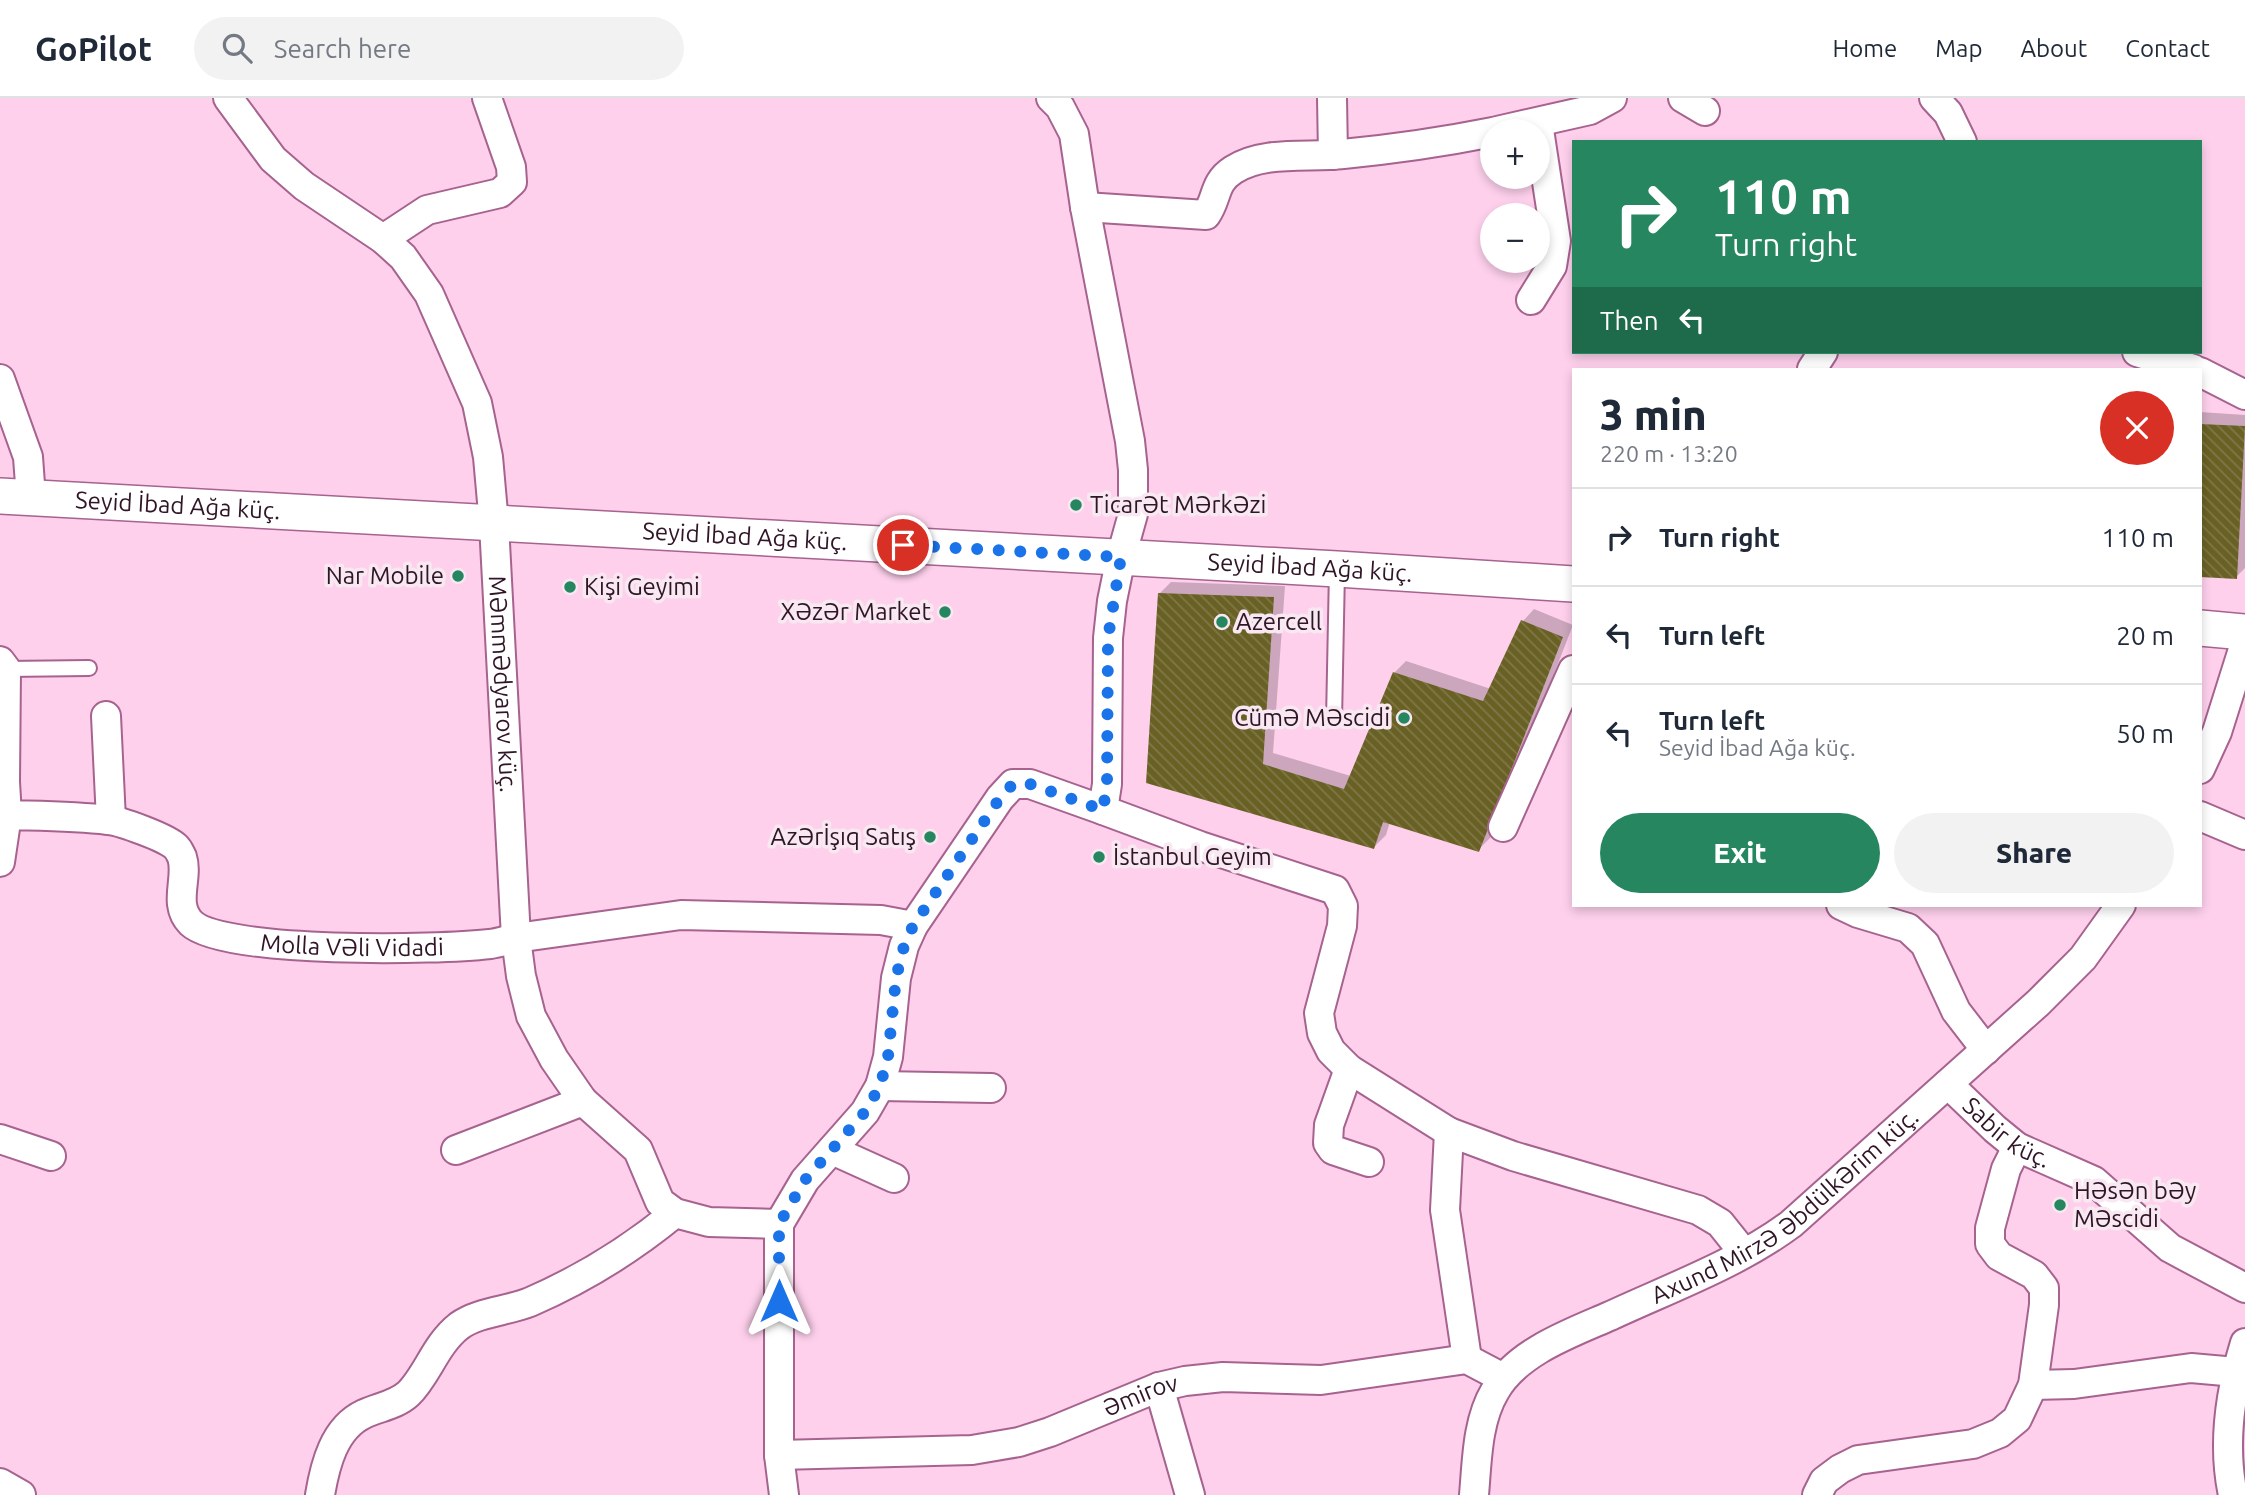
<!DOCTYPE html>
<html lang="en">
<head>
<meta charset="utf-8">
<style>
  body { margin:0; font-family:Ubuntu,sans-serif; background:#f2f2f3; color:#1f2937; height:100vh; display:flex; flex-direction:column; font-size:26px; white-space:nowrap }
  * { box-sizing:border-box; margin:0 }
  p { font-size:23px; color:#747a83 }
  .icon { flex:none; width:38px; height:38px; fill:none; stroke:currentColor; stroke-width:2; stroke-linecap:round; stroke-linejoin:round }
  .map { position:relative; flex:1; overflow:hidden }
  .details { position:absolute; left:1572px; top:270px; width:630px; height:539px; display:flex; flex-direction:column; background:#fff; border-radius:0px; box-shadow:0 4px 10px #0003 }
  .details>* { flex:none }
  .banner { position:absolute; left:1572px; top:42px; width:630px; height:214px; border-radius:0px; box-shadow:0 4px 10px #0003; background:#26865f; color:#fff; overflow:hidden }
  .buttons { position:absolute; left:1480px; top:21px; display:grid; gap:14px }
  .buttons a { display:grid; place-items:center; width:70px; height:70px; border-radius:50%; background:#fff; box-shadow:0 4px 10px #0003; font-size:35px }
  .pin { position:absolute; display:grid; place-items:center; width:60px; height:60px; color:#fff; margin:-30px; border:4px solid #fff; border-radius:50%; box-shadow:0 2px 7px #0007 }
  .me { position:absolute; width:77px; margin:-38px; rotate:0deg; stroke-linejoin:round; filter:drop-shadow(0 0 5px #0008) }
  .turn { display:flex; align-items:center; gap:24px; height:147px; padding:0 28px; font-size:32px }
  .turn .icon { width:91px; height:91px; stroke-width:2.5 }
  .turn b { display:block; font-size:49px; line-height:60px }
  .then { display:flex; align-items:center; height:66px; padding:0 28px; background:#0003; gap:14px; font-size:26px }
  .round { display:grid; place-items:center; flex:none; width:74px; height:74px; border-radius:37px; background:#f2f2f3 }
  .headline { display:flex; align-items:center; justify-content:space-between; height:119px; padding:0 28px }
  h1 { font-size:42px; font-weight:800; line-height:52px }
  .primary-button { display:flex; gap:14px; margin-top:auto; padding:14px 28px }
  .primary-button a { flex:1; height:80px; border-radius:42px; background:#26865f; color:#fff; font-size:28px; font-weight:800; line-height:80px; text-align:center }
  .primary-button a+a { background:#f2f2f3; color:#1f2937 }
  ul { padding:0; list-style:none }
  li { display:flex; align-items:center; gap:21px; height:98px; padding:0 28px; border-top:2px solid #e0e1e3 }
  li div { flex:1 }
  li b { display:block; font-size:26px }
  li em { font-style:normal }
  header { display:flex; align-items:center; gap:42px; box-sizing:border-box; height:98px; padding:0 35px; background:#fff; border-bottom:2px solid #e0e1e3 }
  header strong { font-size:33px }
  nav { display:flex; gap:38px; margin-inline-start:auto; font-size:24px }
  .search { width:490px; height:63px; background:#f2f2f3; display:flex; align-items:center; gap:18px; box-sizing:border-box; padding:0 24px; border-radius:38px; color:#747a83; font-size:26px }
  .map>svg:first-child { display:block }
</style>
</head>
<body>
<header>
<strong>GoPilot</strong>
<div class="search"><svg class="icon" aria-label="search" viewBox="0 0 24 24"><circle cx="10" cy="10" r="6"/><path d="M15 15l6 6"/></svg>Search here</div>
<nav><a>Home</a><a>Map</a><a>About</a><a>Contact</a></nav>
</header>
<div class="map">
<svg width="2245" height="1397" viewBox="0 0 2245 1397">
  <defs>
    <pattern id="building-back-hatch" width="6" height="6" patternUnits="userSpaceOnUse" patternTransform="scale(1.75)"><rect width="6" height="6" fill="#696123"/><path d="M-1 5l2 2M0 0l6 6M5-1l2 2" fill="none" stroke="#7f774a"/></pattern>
  </defs>
  <rect width="100%" height="100%" fill="#fed0ec"/>
  <path fill="#0003" d="M2200,314L2245,317V470L2236,479L2200,477Z
    M1171,484L1285,488L1273,655L1351,678L1394,575L1406,563L1491,591L1523,523L1534,511L1573,527L1490,740L1478,752L1390,724L1386,737L1374,749L1148,684L1160,495Z"/>
  <path fill="url(#building-back-hatch)" d="M2200,326L2245,328L2237,481L2200,479Z
    M1158,495L1274,499L1263,666L1344,691L1393,574L1483,603L1521,522L1563,539L1479,754L1383,724L1374,751L1146,685Z"/>
  <g fill="none" stroke-linecap="round" stroke-linejoin="round">
    <defs>
      <path id="service" d="M6,571L89,570
        M1334,622L1337,472"/>
      <g id="minor">
        <path id="s1" d="M228,0L273,61L304,88L383,141L403,159L429,196L477,305L488,359L494,426L516,840L521,878L531,918L554,961L583,1003L638,1052L660,1104L675,1115L709,1124L779,1126"/>
        <path d="M1332,0L1333,57"/>
        <path d="M1683,0L1705,13"/>
        <path d="M1934,0L1948,15L1962,44"/>
        <path d="M1497,33L1590,12L1612,0"/>
        <path d="M1085,109L1206,117C1218,100 1213,85 1233,72C1263,52 1309,60 1343,56C1394,51 1443,44 1493,34"/>
        <path d="M383,141L427,112L500,95L512,84L511,69L487,0"/>
        <path d="M1531,202L1552,168L1556,143L1538,25"/>
        <path d="M2137,254L2193,271"/>
        <path d="M1812,271L1823,254"/>
        <path d="M2200,274L2245,297"/>
        <path d="M0,281L28,359L31,400"/>
        <path id="s2" d="M0,563L6,571L5,684L7,717C40,718 75,718 108,722C121,723 167,740 176,749C179,752 180,755 182,759C189,780 172,806 191,825C223,856 440,852 490,846C498,845 507,842 516,840L681,817L881,822L913,828"/>
        <path d="M106,618L111,722"/>
        <path d="M2200,671L2217,634L2245,545"/>
        <path d="M1103,712L1200,748L1335,792L1343,808L1342,828L1319,915L1322,935L1331,953L1349,971L1449,1034L1513,1058L1698,1112L1720,1125L1744,1155"/>
        <path d="M2200,718L2245,737"/>
        <path d="M1503,729L1573,572"/>
        <path d="M0,764L7,717"/>
        <path d="M1841,807L1858,815L1908,830L1925,846L1956,913L1986,952"/>
        <path d="M1349,971L1329,1027L1328,1045L1333,1052L1369,1064"/>
        <path id="s3" d="M1948,986L1995,1031L2017,1049L2094,1083L2170,1150L2245,1190"/>
        <path d="M880,988L991,990"/>
        <path d="M1449,1034L1445,1112L1467,1261"/>
        <path d="M0,1041L51,1058"/>
        <path d="M456,1052L583,1003"/>
        <path d="M832,1052L894,1080"/>
        <path d="M2033,1287L2074,1286L2191,1270L2236,1274"/>
        <path d="M1159,1289L1190,1397"/>
        <path id="s4" d="M779,1357L972,1352L1019,1344L1050,1334L1159,1289L1185,1283L1223,1279L1321,1282L1467,1261L1503,1280"/>
        <path d="M0,1385L21,1397"/>
        <path d="M320,1397C325,1367 334,1330 364,1316C379,1309 396,1307 408,1296C427,1278 435,1247 459,1228C478,1214 508,1213 530,1204C583,1181 630,1152 675,1115"/>
        <path d="M784,1397L779,1357V1126L805,1082L865,1014L880,988L888,959L896,880L904,848L913,828L1000,700L1013,686H1030L1103,712L1107,686L1108,540L1112,503L1121,459L1133,416V372L1130,343L1085,109L1074,36L1060,9L1051,0"/>
        <path id="s5" d="M1474,1397C1477,1363 1477,1323 1495,1293C1517,1254 1571,1235 1610,1218C1670,1190 1737,1166 1791,1126L2038,905L2083,860L2121,807"/>
        <path d="M1817,1397L1824,1383L1840,1371L1858,1362L1973,1346L2000,1335L2017,1321L2033,1287L2044,1207V1190L2034,1177L1999,1158L1990,1146V1130L2006,1071L2017,1049"/>
        <path d="M2233,1397C2222,1346 2230,1294 2245,1245"/>
      </g>
      <g id="tertiary">
        <path id="s6" d="M0,398L1337,471L1573,486"/>
        <path d="M2200,530L2245,534"/>
      </g>
    </defs>
    <use href="#service" stroke="#a6638f" stroke-width="18"/>
    <use href="#minor" stroke="#a6638f" stroke-width="32"/>
    <use href="#tertiary" stroke="#a6638f" stroke-width="38"/>
    <use href="#service" stroke="#fff" stroke-width="14"/>
    <use href="#minor" stroke="#fff" stroke-width="28"/>
    <use href="#tertiary" stroke="#fff" stroke-width="35"/>
  </g>
  <g fill="none" stroke-linecap="round" stroke-linejoin="round">
    <path stroke="#1a73e8" stroke-width="12" stroke-dasharray="0 21.6" d="M779,1203V1126L805,1082L865,1014L880,988L888,959L896,880L904,848L913,828L1000,700L1013,686H1030L1103,712L1107,686L1108,540L1121,459L903,447"/>
  </g>
  <g fill="#26865f" stroke="#f7e8f1" stroke-width="2.5">
    <circle cx="1076" cy="407" r="7"/>
    <circle cx="458" cy="478" r="7"/>
    <circle cx="570" cy="489" r="7"/>
    <circle cx="945" cy="514" r="7"/>
    <circle cx="1222" cy="524" r="7"/>
    <circle cx="1404" cy="620" r="7"/>
    <circle cx="930" cy="739" r="7"/>
    <circle cx="1099" cy="759" r="7"/>
    <circle cx="2060" cy="1107" r="7"/>
  </g>
  <g text-anchor="middle" stroke-width="7" stroke-linejoin="round" paint-order="stroke">
    <g font-size="24" fill="#301527" stroke="#f7e8f1" text-anchor="start">
      <text x="1090" y="415">Ticarət Mərkəzi</text>
      <text x="444" y="486" text-anchor="end">Nar Mobile</text>
      <text x="584" y="497">Kişi Geyimi</text>
      <text x="931" y="522" text-anchor="end">Xəzər Market</text>
      <text x="1236" y="532">Azercell</text>
      <text x="1390" y="628" text-anchor="end">Cümə Məscidi</text>
      <text x="916" y="747" text-anchor="end">Azərİşıq Satış</text>
      <text x="1113" y="767">İstanbul Geyim</text>
      <text x="2074" y="1101">Həsən bəy<tspan x="2074" dy="28">Məscidi</tspan></text>
    </g>
    <g font-size="24" fill="#301527" stroke="#f7e8f1">
      <text dy="8" stroke="none"><textPath href="#s6" startOffset="178">Seyid İbad Ağa küç.</textPath></text>
      <text dy="8" stroke="none"><textPath href="#s6" startOffset="746">Seyid İbad Ağa küç.</textPath></text>
      <text dy="8" stroke="none"><textPath href="#s6" startOffset="1312">Seyid İbad Ağa küç.</textPath></text>
      <text dy="8" stroke="none"><textPath href="#s1" startOffset="686">Məmmədyarov küç.</textPath></text>
      <text dy="8" stroke="none"><textPath href="#s2" startOffset="576">Molla Vəli Vidadi</textPath></text>
      <text dy="8" stroke="none"><textPath href="#s3" startOffset="77">Sabir küç.</textPath></text>
      <text dy="8" stroke="none"><textPath href="#s5" startOffset="455">Axund Mirzə Əbdülkərim küç.</textPath></text>
      <text dy="8" stroke="none"><textPath href="#s4" startOffset="371">Əmirov</textPath></text>
    </g>
  </g>
</svg>
<div class="buttons">
<a>+</a>
<a>−</a>
</div>
<div class="pin" style="left:903px;top:447px;background:#d93025"><svg class="icon" aria-label="arrive" viewBox="0 0 24 24"><path d="M6 21V4h12l-3 4 3 4H6"/></svg></div>
<svg class="me" style="left:779px;top:1203px" viewBox="-20 -20 40 40"><path d="M0-17L14 15 0 8-14 15z" fill="#1a73e8" stroke="#fff" stroke-width="4"/></svg>
<div class="banner">
<div class="turn"><svg class="icon" aria-label="right" viewBox="0 0 24 24"><path d="M7 20v-9h11M14 6l5 5-5 5"/></svg><div><b>110 m</b>Turn right</div></div>
<div class="then">Then<svg class="icon" aria-label="left" viewBox="0 0 24 24"><path d="M17 20v-9H6M10 6l-5 5 5 5"/></svg></div>
</div>
<section class="details">
<div class="headline"><div><h1>3 min</h1><p>220 m · 13:20</p></div><a class="round" style="background:#d93025;color:#fff"><svg class="icon" aria-label="close" viewBox="0 0 24 24"><path d="M6 6l12 12M18 6L6 18"/></svg></a></div>
<ul>
<li><svg class="icon" aria-label="right" viewBox="0 0 24 24"><path d="M7 20v-9h11M14 6l5 5-5 5"/></svg><div><b>Turn right</b></div><em>110 m</em></li>
<li><svg class="icon" aria-label="left" viewBox="0 0 24 24"><path d="M17 20v-9H6M10 6l-5 5 5 5"/></svg><div><b>Turn left</b></div><em>20 m</em></li>
<li><svg class="icon" aria-label="left" viewBox="0 0 24 24"><path d="M17 20v-9H6M10 6l-5 5 5 5"/></svg><div><b>Turn left</b><p>Seyid İbad Ağa küç.</p></div><em>50 m</em></li>
</ul>
<div class="primary-button"><a>Exit</a><a>Share</a></div>
</section>
</div>
</body>
</html>
